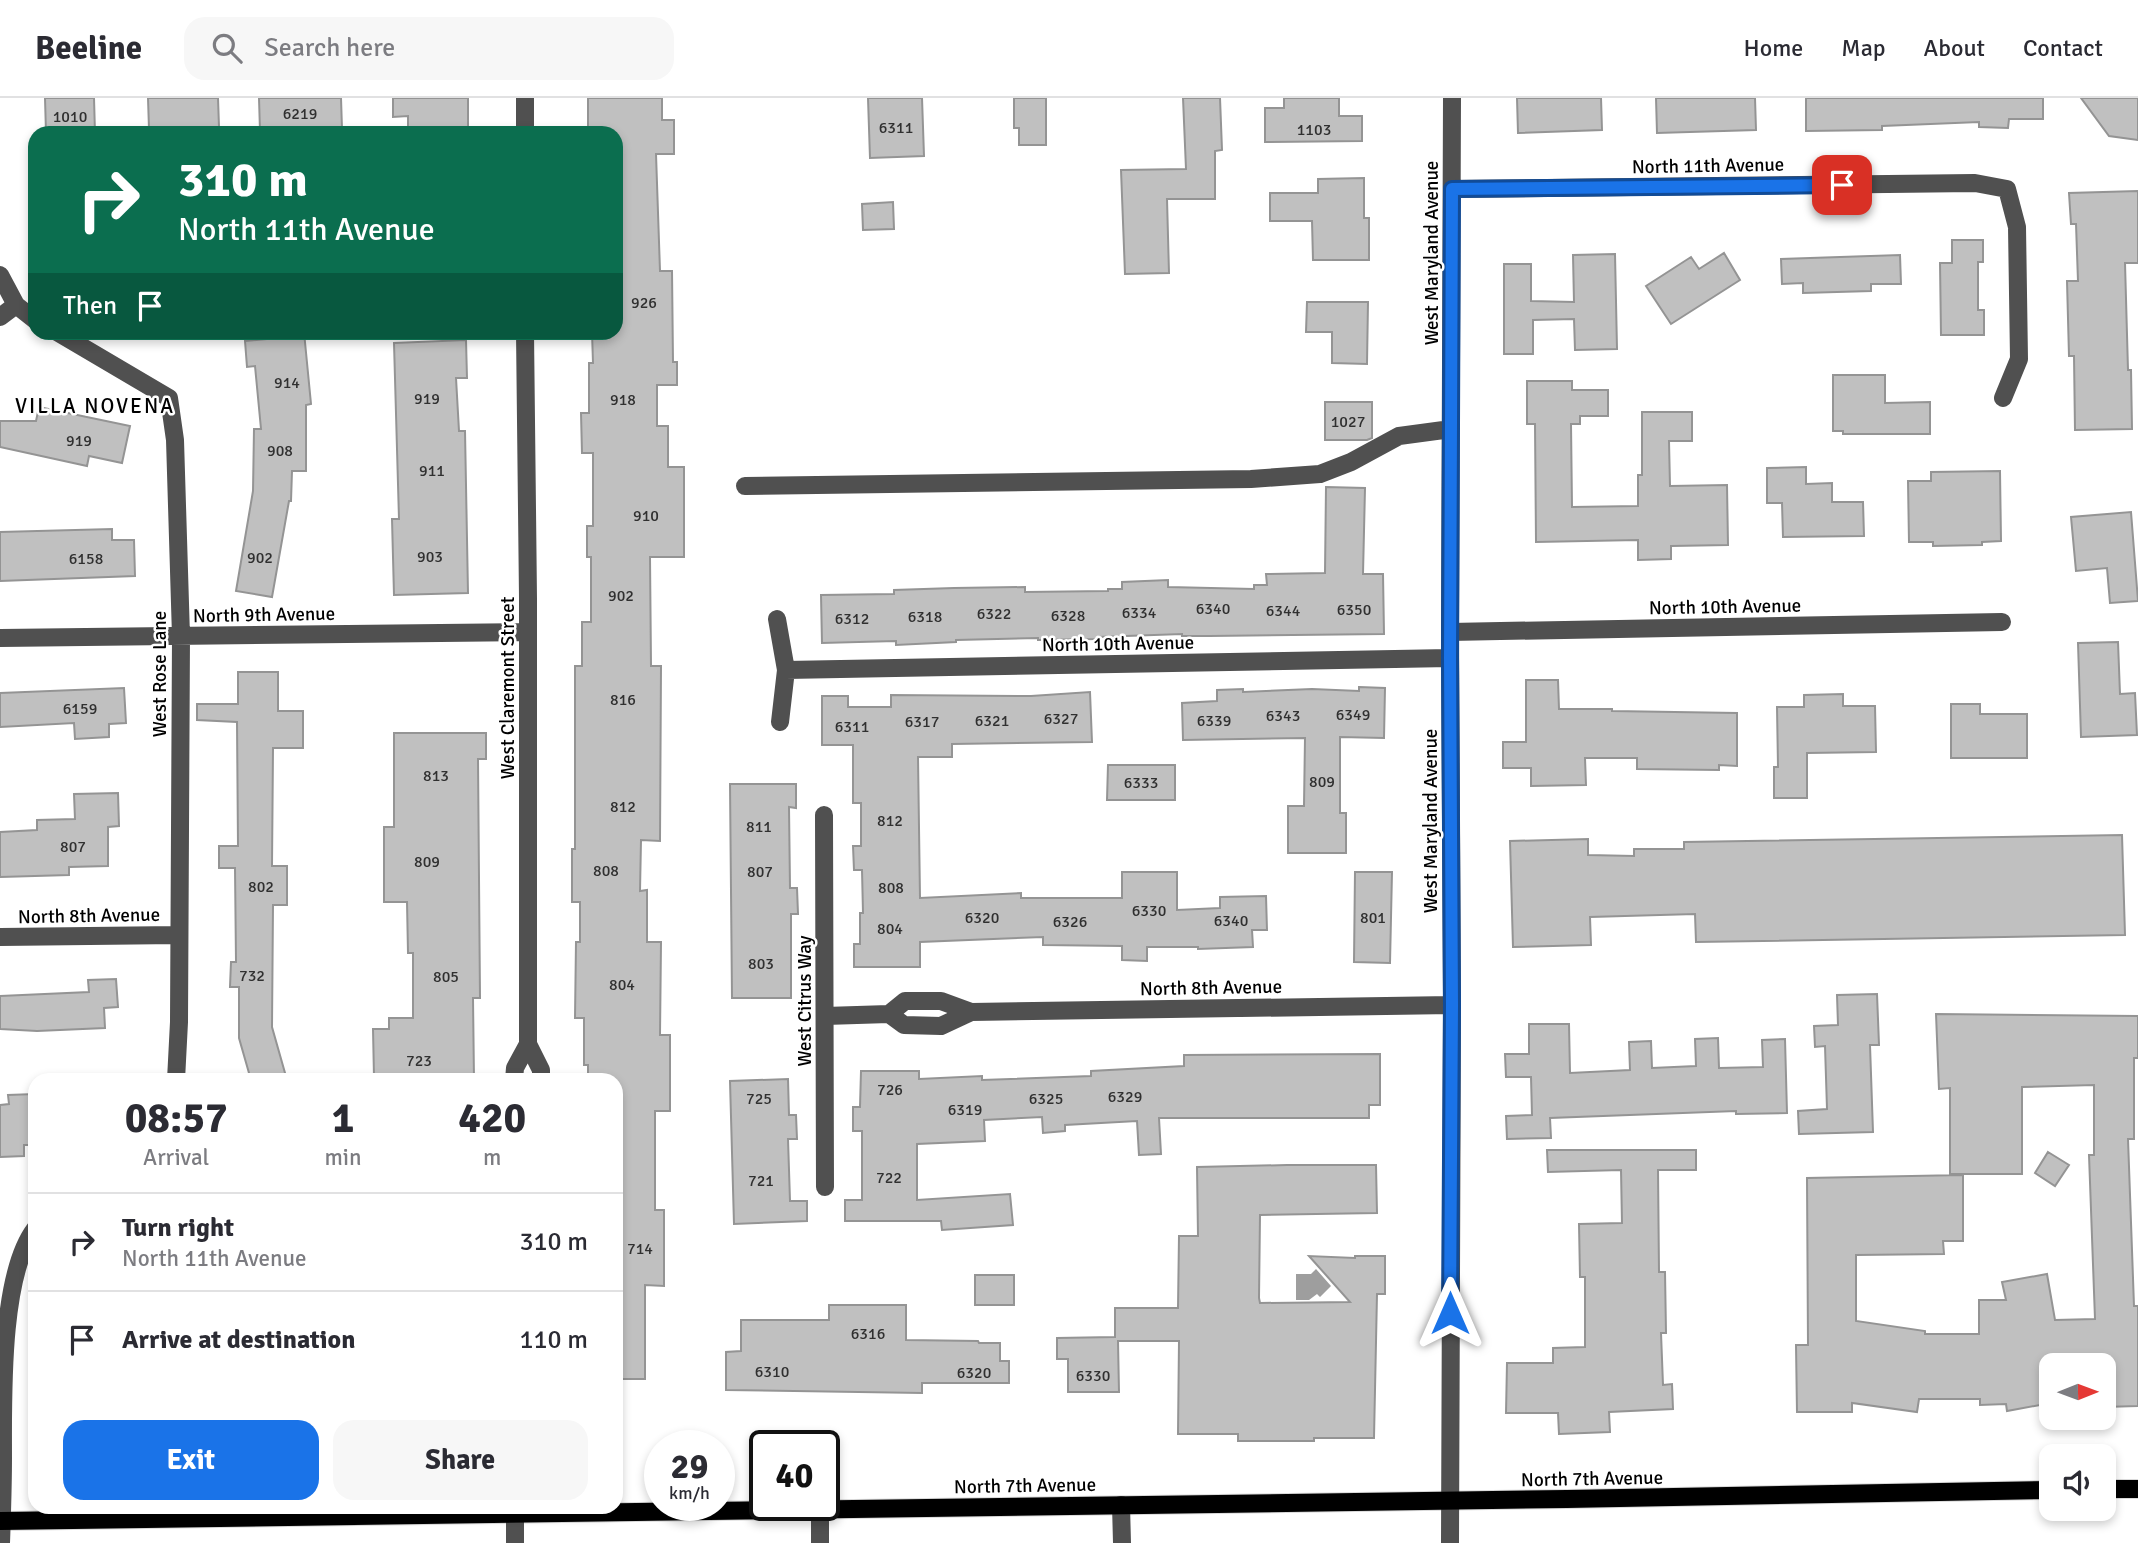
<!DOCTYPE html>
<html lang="en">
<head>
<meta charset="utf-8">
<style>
  body { margin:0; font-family:Signika,sans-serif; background:#f7f7f7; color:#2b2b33; height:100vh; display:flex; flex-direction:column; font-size:26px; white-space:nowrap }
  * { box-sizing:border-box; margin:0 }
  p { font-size:23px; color:#7c7c81 }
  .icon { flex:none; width:38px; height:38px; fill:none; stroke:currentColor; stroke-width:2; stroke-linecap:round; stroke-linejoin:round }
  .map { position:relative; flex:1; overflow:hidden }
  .drawer { position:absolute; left:28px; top:975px; width:595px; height:441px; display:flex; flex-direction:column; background:#fff; border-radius:21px; box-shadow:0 4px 10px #0003 }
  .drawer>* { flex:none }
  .top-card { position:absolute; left:28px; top:28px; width:595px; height:214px; border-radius:21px; box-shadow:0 4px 10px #0003; background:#0b6e4f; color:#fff; overflow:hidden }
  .needle { width:46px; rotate:89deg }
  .fabs { position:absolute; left:2039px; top:1255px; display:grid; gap:14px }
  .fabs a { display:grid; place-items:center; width:77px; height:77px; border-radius:14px; background:#fff; box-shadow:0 4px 10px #0003; font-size:35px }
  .speed { position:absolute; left:644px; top:1332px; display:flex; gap:14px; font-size:35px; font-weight:700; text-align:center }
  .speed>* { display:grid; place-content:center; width:91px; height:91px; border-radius:50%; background:#fff; box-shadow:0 4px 10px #0003; line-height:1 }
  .speed small { font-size:18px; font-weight:400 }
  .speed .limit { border:4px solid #111; border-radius:10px; background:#fff; color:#111 }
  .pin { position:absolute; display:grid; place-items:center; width:60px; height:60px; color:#fff; margin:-30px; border-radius:14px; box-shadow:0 4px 10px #0006 }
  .me { position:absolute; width:77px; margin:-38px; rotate:0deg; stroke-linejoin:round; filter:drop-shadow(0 0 5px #0008) }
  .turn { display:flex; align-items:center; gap:24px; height:147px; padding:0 35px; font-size:32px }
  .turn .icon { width:91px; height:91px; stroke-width:2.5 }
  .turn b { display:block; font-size:49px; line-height:60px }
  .then { display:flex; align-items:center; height:66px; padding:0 35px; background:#0003; gap:14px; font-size:26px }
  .eta { display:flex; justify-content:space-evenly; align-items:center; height:119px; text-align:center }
  .eta b { font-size:42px; font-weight:700; line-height:49px }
  .button { display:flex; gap:14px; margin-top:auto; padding:14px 35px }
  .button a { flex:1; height:80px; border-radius:21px; background:#1a73e8; color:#fff; font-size:28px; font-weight:700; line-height:80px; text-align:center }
  .button a+a { background:#f7f7f7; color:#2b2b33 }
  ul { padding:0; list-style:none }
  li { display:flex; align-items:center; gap:21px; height:98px; padding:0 35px; border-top:2px solid #e1e1e2 }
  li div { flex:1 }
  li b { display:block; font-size:26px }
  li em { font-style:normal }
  header { display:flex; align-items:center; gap:42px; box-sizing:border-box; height:98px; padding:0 35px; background:#fff; border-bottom:2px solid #e1e1e2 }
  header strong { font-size:33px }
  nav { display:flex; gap:38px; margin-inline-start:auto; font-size:24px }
  .search { width:490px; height:63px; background:#f7f7f7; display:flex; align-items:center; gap:18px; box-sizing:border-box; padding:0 24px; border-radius:21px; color:#7c7c81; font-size:26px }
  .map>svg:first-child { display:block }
</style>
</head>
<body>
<header>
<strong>Beeline</strong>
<div class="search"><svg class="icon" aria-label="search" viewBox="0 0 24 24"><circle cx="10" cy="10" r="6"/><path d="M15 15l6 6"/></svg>Search here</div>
<nav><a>Home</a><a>Map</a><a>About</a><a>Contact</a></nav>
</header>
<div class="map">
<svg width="2138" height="1445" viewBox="0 0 2138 1445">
  <rect width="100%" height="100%" fill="#fff"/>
  <path fill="#9e9e9e" d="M1316,1171L1331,1188L1320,1199L1317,1196L1309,1202H1296V1176H1311Z"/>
  <path fill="#c0c0c0" stroke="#949494" stroke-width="2" d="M45,0H94L95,35H46Z
    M148,0H218L219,29L149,31Z
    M259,0H341L342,31L260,33Z
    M393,0H468V35H408V18L393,19Z
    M588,0H662V22H674V56H656L660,173H672L673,264H677V287H657V328H668V369H684V459H650L651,568H661L660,743L641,742L640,793L647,792V844H661L660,937H670V1013H655V1112H664V1188L645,1187V1281H616V982H588V967H584V920H575L576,844H580V804H572V751H575V568H582V524H591V459H587V428H593V355H582L581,315H589V265H593L592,234H616V35H588Z
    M868,0H922L924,58L870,60Z
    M1014,0H1046V47H1019V30H1014Z
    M1183,0H1220L1222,52L1215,53V101H1167L1169,175L1125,176L1121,72L1186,71Z
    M1284,0H1339V18H1362V43L1265,44V10H1284Z
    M1517,0H1601L1602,32L1518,35Z
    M1656,0H1755L1756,32L1657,35Z
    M1806,0H2043V21H2009L2008,30L1979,29V24L1882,28V32L1806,33Z
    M2081,0H2138V42L2109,38Z
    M1364,80V120H1369V162H1313L1312,123H1270V95H1318V81Z
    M2138,93V165H2125L2128,272H2131L2132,331L2075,332L2074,258H2069L2067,183H2078L2076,126H2071L2069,95Z
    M893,104L894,131L863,132L862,106Z
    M1952,142H1983V164H1978V212H1984V237H1941L1940,165H1952Z
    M1724,155L1740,182L1671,226L1646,188L1691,159L1699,171Z
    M1615,156L1617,251L1575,252L1574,221L1533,222V256H1504V166H1531V203L1574,204L1573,157Z
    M1900,157L1901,186H1871V193L1803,195V185L1782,186L1781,161Z
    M1307,204H1368L1367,266L1332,265V234H1306Z
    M277,234H304L311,306L306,307V373H292L291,403H289L272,499L236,493L253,393L254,331H261L255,268L247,269L245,243L277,240Z
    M466,242L467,280H456L459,333H465L468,495L394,497L392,421H399L394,245Z
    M1833,277H1885V305L1930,304V336H1843V333H1833Z
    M1527,283H1572V292H1608V318H1580V326H1571L1572,409L1638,408V377H1642V314H1692V343H1669L1670,388L1727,387L1728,447L1671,448V461L1638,462V442L1536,444L1535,326H1527Z
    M1325,304H1372V340L1367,342H1325Z
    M39,309L130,328L122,365L89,358L87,368L0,349V323H36Z
    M1806,369V386L1832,385V404H1863L1864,438L1783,439L1782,405H1767V370Z
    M2000,373L2001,443L1982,444V447L1933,448V444H1909L1908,383H1931V374Z
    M1326,389L1365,390L1363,476H1383L1384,536L1209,538H1182V536L1098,539V541L1038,542V540L956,542V544L896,547V543L822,545L821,497L894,496V492L954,490L1025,489V494L1108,493V491H1122V484L1168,482V489L1254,491V487H1267L1266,476L1325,475Z
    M2131,414L2138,503L2110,505L2107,470L2076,473L2071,419Z
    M112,431V442H134L135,478L0,483V434Z
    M2118,544L2120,596L2135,595L2137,637L2081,639L2078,545Z
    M238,574H278V613H303V650H273L272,768H287V807H273L272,929L287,982H251L239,940V889H230L231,864H236L235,770H219V748H238L237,624L197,622V606H238Z
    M1526,582H1558L1559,611H1612V613L1737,615V668L1719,667V672L1637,671V660H1585L1586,687L1531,688V670H1503V644H1526Z
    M1359,589L1385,590L1384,640L1340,639V715H1346V755H1288V708H1304L1305,640L1183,642L1182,605L1217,603V592L1243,591V594L1312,591L1359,593Z
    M124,590L126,625L109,626V639L75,641L74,625L0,629V595Z
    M1090,594L1092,644L952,646V659H918L920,800L1021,795V800H1122V774H1177V812L1220,810V799L1266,798L1267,832H1252L1253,849L1198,851V849H1147V863L1122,862V848L1043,847V839L920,844V869H854V846H860V815H863L862,772H854L853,748H861V705H853V647H822V598H848V609H891V597L1031,598Z
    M1843,596V608H1875L1876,654L1807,655V700H1774V669H1778L1777,609H1804V597Z
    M1951,606H1980V616H2027V660H1951Z
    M394,635H486V661H478L480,900H473L474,982H389V978L374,979L373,931H389V920H413V855H408L407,804H384V729H394Z
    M1108,667H1175V702H1107Z
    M730,686H796V710L789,709L790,790H797L798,816H791V900H732Z
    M118,695L119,728L108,729V768L69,769V777L0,779V734L37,732V722L75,721L74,696Z
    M2122,737L2125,837L1696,844L1695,816L1590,819L1591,847L1513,849L1510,743L1588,741V757L1634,758V751H1684V744Z
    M1355,774H1392L1390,865L1354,864Z
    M116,881L118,909L104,910L105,930L37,933L0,931V898L89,894L88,882Z
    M1877,896L1879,947H1870L1873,1034L1799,1036L1798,1013L1827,1011L1825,948L1815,949L1814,928L1838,927L1837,897Z
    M1936,916L2138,918V960H2134V1041H2128L2134,1208H2138V1308L2104,1309V1267H2051V1305L2007,1313L2006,1306L1980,1307V1301H1919L1917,1314L1852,1305V1314H1797L1796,1247H1808L1807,1080L1963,1077V1143H1943L1944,1156L1856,1157V1223L1925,1233V1236H1979V1202H2006L2002,1184L2047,1176L2055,1222L2095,1221L2089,1057H2094V987L2022,989V1076H1950V990L1939,991Z
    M1529,926H1569L1570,975L1630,972L1629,944L1651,943L1652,970L1696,968L1695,941L1718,940L1719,970L1763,969L1762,942L1785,941L1787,1015L1736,1016V1013L1550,1020L1551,1040L1507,1041L1506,1018L1532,1017L1531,979H1506L1505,956H1529Z
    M1380,956V1007H1369V1020H1159L1161,1056L1139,1057L1137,1023L1065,1027V1033L1043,1035L1042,1019L984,1022L985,1043L917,1046V1102L1010,1096L1013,1127L942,1132L941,1123H845V1102H862V1033H853V1009H860L861,973H919V981L982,978V982L1091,978V973L1184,968V957Z
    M788,981L789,1017H796L797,1041H788L790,1103H807V1123L734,1126L730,983Z
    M35,996V1047H24V1058L0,1059V1007L9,1006L8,997Z
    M1547,1052H1696V1072H1658L1659,1174H1665L1666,1235H1661L1663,1287L1672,1286L1673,1311L1609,1314L1610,1334L1559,1336L1558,1315H1506L1507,1265H1553V1250L1585,1249V1179H1580L1579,1126L1622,1125L1621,1072L1548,1074Z
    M2048,1054L2069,1067L2055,1088L2035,1075Z
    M1287,1067H1376L1377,1115L1260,1117L1259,1200L1260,1205L1350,1204L1309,1158L1355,1160V1158H1385V1196H1377L1374,1340H1314V1343H1238V1336H1178L1179,1243H1118L1119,1294H1068V1261H1057V1240L1115,1239V1210H1178L1179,1138H1198L1197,1069Z
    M975,1177H1014V1207H975Z
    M829,1207H906V1242L978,1243L979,1245H1000V1263H1009V1285H922V1295L726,1292V1254L741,1253V1222H829Z"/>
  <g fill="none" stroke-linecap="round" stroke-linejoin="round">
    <defs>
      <path id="major" d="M2104,1391H2138
        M0,1423L1567,1401L2051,1392"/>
    </defs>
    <use href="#major" stroke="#dbdbdb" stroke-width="20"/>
    <path stroke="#505050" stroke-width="18" d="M525,35V0
      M1452,91L1975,85L2007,91L2017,129L2019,261L2003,300
      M0,177L16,207L35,222
      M0,219L16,207
      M57,234L169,300L175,342L181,538L179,924L176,982
      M525,234L528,500V946L541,972V982
      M745,388L1251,381L1320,376L1351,364L1399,338L1451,331
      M777,521L786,572L780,624
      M1450,534L2002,524
      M0,540L528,534
      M786,572L1450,560
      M824,717L825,1089
      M0,839L178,837
      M889,916L904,927L941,928L971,914
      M825,918L889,916L905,903H941L971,914L1452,907
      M514,982L515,970L528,946
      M1121,1407L1122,1445
      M820,1411V1445
      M515,1415V1445
      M1,1445C2,1417 3,1388 3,1359C3,1299 0,1177 35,1131
      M1450,1445L1452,907L1450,534L1452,0"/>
    <use href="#major" stroke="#000" stroke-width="18"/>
  </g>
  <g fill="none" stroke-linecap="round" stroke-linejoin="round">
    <defs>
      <path id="route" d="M1450,1215L1452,907L1450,560L1452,91L1842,87"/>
    </defs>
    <use href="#route" stroke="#114b97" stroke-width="18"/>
    <use href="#route" stroke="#1a73e8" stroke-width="12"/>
  </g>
  <g text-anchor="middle" stroke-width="5" stroke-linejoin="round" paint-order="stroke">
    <g font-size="16" fill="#303030">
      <text x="300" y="21">6219</text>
      <text x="70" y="24">1010</text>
      <text x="896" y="35">6311</text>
      <text x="1314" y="37">1103</text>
      <text x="644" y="210">926</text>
      <text x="287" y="290">914</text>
      <text x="427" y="306">919</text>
      <text x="623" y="307">918</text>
      <text x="1348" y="329">1027</text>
      <text x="79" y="348">919</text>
      <text x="280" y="358">908</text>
      <text x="432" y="378">911</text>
      <text x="646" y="423">910</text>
      <text x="430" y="464">903</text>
      <text x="260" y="465">902</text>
      <text x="86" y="466">6158</text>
      <text x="621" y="503">902</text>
      <text x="1213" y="516">6340</text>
      <text x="1354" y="517">6350</text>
      <text x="1283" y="518">6344</text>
      <text x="1139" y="520">6334</text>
      <text x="994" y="521">6322</text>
      <text x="1068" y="523">6328</text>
      <text x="925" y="524">6318</text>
      <text x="852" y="526">6312</text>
      <text x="623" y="607">816</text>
      <text x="80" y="616">6159</text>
      <text x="1353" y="622">6349</text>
      <text x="1283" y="623">6343</text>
      <text x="1061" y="626">6327</text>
      <text x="992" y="628">6321</text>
      <text x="1214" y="628">6339</text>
      <text x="922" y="629">6317</text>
      <text x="852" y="634">6311</text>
      <text x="436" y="683">813</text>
      <text x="1322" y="689">809</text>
      <text x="1141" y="690">6333</text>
      <text x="623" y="714">812</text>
      <text x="890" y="728">812</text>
      <text x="759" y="734">811</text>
      <text x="73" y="754">807</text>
      <text x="427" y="769">809</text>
      <text x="606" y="778">808</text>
      <text x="760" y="779">807</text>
      <text x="261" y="794">802</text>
      <text x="891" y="795">808</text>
      <text x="1149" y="818">6330</text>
      <text x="982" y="825">6320</text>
      <text x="1373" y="825">801</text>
      <text x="1231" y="828">6340</text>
      <text x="1070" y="829">6326</text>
      <text x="890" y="836">804</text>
      <text x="761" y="871">803</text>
      <text x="252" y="883">732</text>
      <text x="446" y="884">805</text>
      <text x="622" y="892">804</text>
      <text x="419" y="968">723</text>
      <text x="890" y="997">726</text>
      <text x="1125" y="1004">6329</text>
      <text x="759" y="1006">725</text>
      <text x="1046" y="1006">6325</text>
      <text x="965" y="1017">6319</text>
      <text x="889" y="1085">722</text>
      <text x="761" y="1088">721</text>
      <text x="640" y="1156">714</text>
      <text x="868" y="1241">6316</text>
      <text x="772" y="1279">6310</text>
      <text x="974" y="1280">6320</text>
      <text x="1093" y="1283">6330</text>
    </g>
    <g font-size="19" fill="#000" stroke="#fff">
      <text transform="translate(1708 67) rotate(-1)" y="7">North 11th Avenue</text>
      <text transform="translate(1431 155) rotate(-90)" y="7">West Maryland Avenue</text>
      <text transform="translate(1725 508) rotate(-1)" y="7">North 10th Avenue</text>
      <text transform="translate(264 516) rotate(-1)" y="7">North 9th Avenue</text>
      <text transform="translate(1118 545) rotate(-1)" y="7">North 10th Avenue</text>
      <text transform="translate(159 576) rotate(-90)" y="7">West Rose Lane</text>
      <text transform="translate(507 590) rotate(-90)" y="7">West Claremont Street</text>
      <text transform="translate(1430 723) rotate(-90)" y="7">West Maryland Avenue</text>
      <text transform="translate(89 817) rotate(-1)" y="7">North 8th Avenue</text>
      <text transform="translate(1211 889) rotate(-1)" y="7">North 8th Avenue</text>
      <text transform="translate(804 903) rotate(-90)" y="7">West Citrus Way</text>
      <text transform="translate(1592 1380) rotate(-1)" y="7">North 7th Avenue</text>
      <text transform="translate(1025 1387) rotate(-1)" y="7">North 7th Avenue</text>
    </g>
    <g font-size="21" letter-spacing="2" fill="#000" stroke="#fff">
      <text x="95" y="315">VILLA NOVENA</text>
    </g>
  </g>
</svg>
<div class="fabs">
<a><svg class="needle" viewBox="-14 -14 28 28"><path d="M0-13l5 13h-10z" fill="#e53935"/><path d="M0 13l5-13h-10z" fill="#7c7c81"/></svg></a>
<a><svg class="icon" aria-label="sound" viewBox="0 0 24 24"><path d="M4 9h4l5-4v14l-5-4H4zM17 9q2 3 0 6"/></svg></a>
</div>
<div class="speed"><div>29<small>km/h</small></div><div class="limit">40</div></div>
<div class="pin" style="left:1842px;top:87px;background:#d93025"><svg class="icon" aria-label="arrive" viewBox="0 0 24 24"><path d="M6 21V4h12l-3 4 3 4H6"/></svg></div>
<svg class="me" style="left:1450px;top:1215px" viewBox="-20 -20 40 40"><path d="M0-17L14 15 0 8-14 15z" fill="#1a73e8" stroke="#fff" stroke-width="4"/></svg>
<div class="top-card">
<div class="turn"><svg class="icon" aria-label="right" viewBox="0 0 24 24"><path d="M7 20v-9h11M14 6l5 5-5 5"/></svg><div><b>310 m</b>North 11th Avenue</div></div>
<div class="then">Then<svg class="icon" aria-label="arrive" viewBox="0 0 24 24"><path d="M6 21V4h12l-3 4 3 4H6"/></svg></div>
</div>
<section class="drawer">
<div class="eta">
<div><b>08:57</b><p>Arrival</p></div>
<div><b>1</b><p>min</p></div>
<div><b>420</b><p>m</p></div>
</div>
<ul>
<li><svg class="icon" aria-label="right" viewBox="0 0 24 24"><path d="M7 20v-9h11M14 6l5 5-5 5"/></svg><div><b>Turn right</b><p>North 11th Avenue</p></div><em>310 m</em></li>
<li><svg class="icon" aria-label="arrive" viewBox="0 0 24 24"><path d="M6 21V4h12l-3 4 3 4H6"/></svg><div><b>Arrive at destination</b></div><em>110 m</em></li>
</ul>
<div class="button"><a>Exit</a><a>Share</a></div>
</section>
</div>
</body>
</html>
